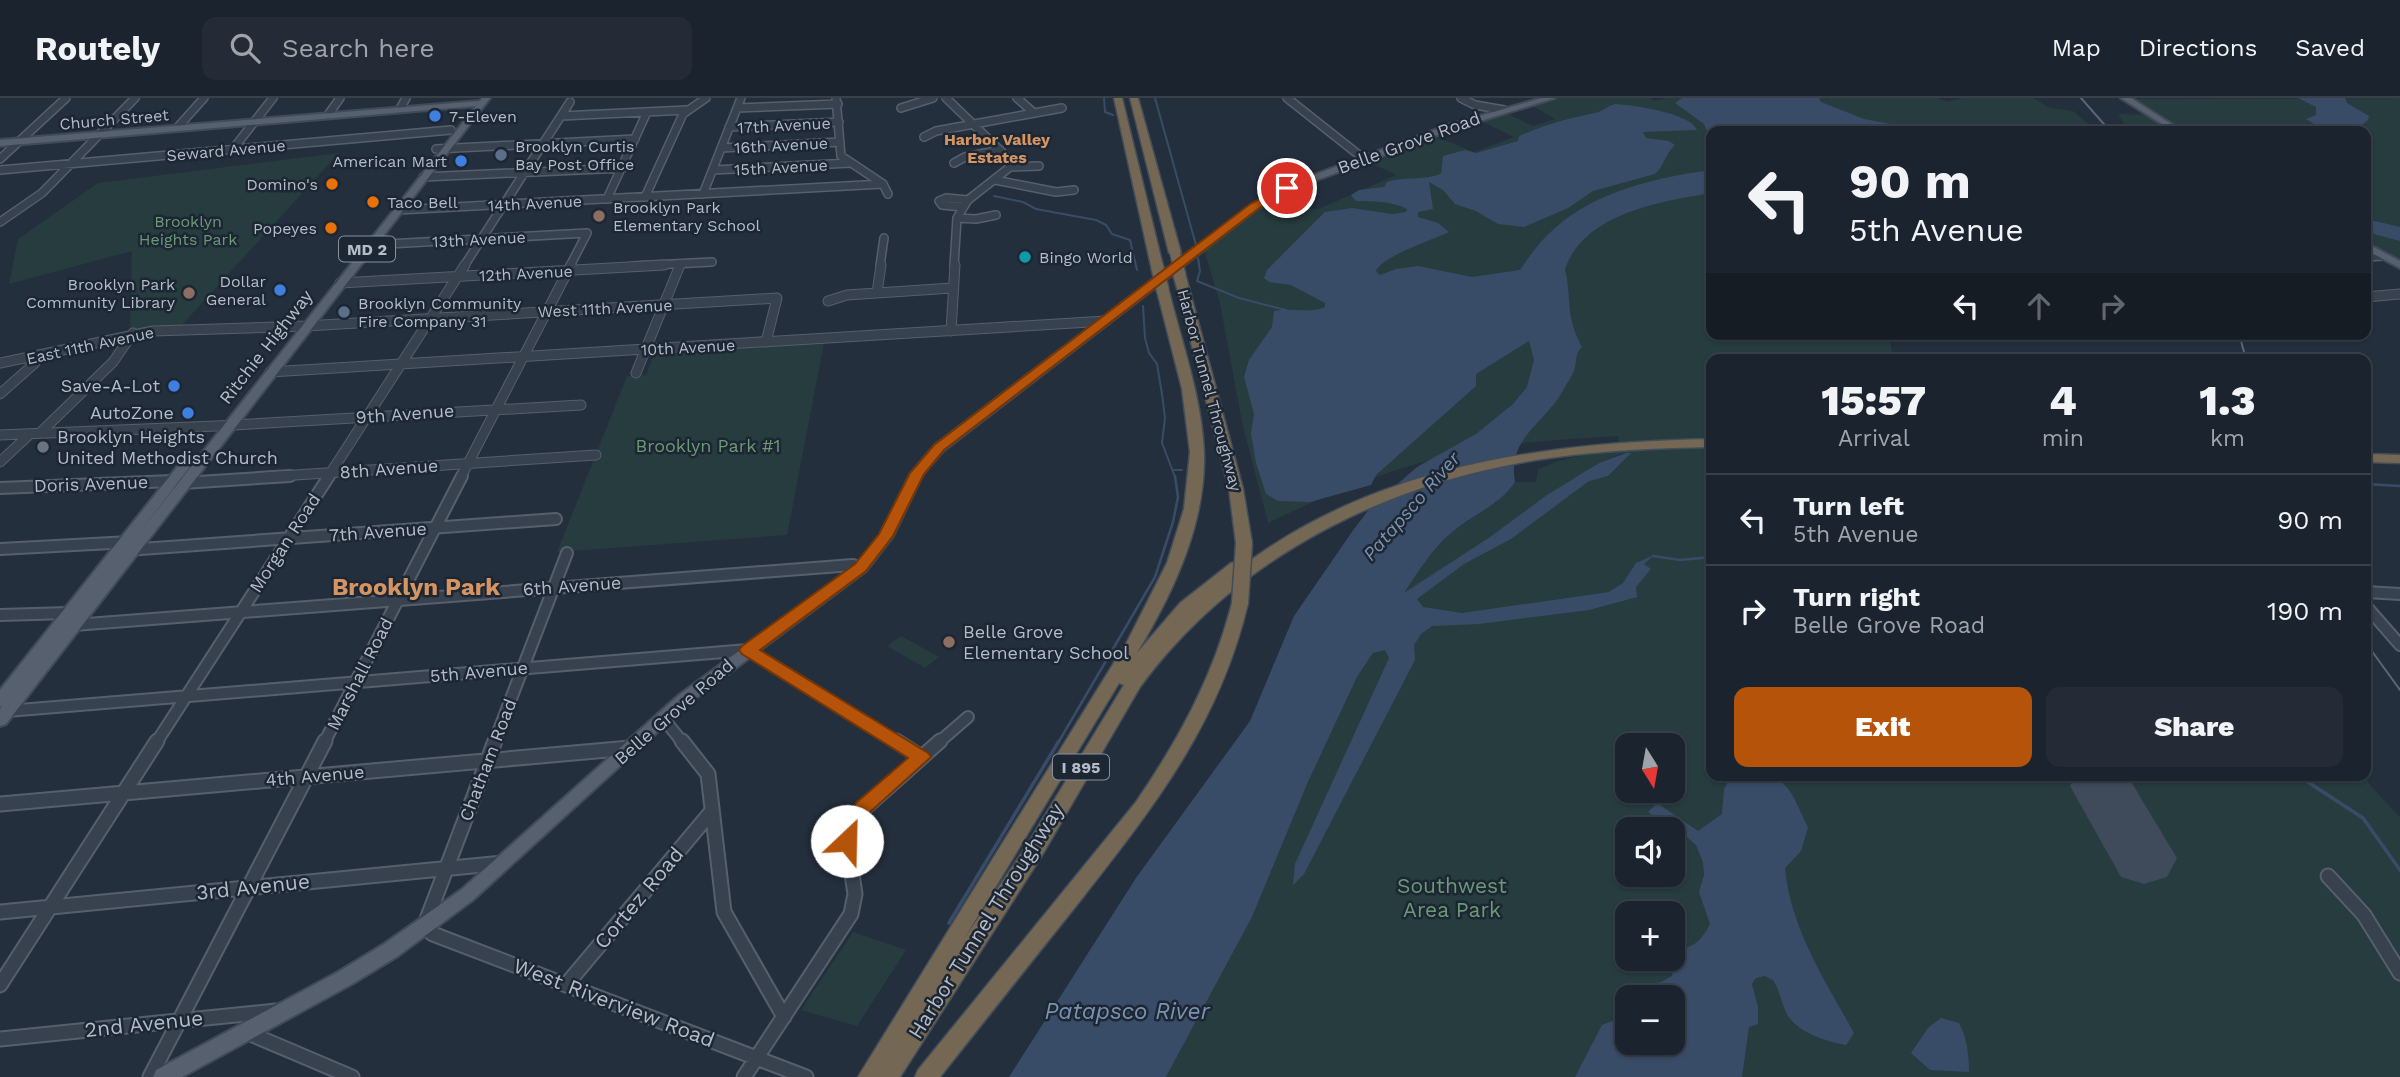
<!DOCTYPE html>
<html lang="en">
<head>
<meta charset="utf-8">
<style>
  body { margin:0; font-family:"Work Sans",sans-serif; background:#242b36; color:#f1f3f6; height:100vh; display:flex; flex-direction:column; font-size:26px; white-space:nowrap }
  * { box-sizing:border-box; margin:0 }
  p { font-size:23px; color:#a0a4aa }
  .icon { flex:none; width:38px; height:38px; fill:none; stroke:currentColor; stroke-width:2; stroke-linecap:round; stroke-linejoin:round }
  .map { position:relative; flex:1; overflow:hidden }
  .sheet { position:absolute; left:1706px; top:256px; width:665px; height:427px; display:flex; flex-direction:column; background:#1b232e; border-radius:14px; box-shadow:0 2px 5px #0004,0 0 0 2px #39404a }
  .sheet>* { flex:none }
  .top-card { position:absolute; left:1706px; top:28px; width:665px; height:214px; border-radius:14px; box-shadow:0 2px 5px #0004,0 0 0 2px #39404a; background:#1b232e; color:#f1f3f6; overflow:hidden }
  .needle { width:46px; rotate:169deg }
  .tools { position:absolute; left:1615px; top:635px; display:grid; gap:14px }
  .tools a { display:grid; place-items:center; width:70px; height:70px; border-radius:14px; background:#1b232e; box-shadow:0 2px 5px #0004,0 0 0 2px #39404a; font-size:35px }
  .pin { position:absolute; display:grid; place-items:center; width:60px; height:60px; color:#fff; margin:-30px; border:4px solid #fff; border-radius:50%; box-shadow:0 2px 7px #0007 }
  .me { position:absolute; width:77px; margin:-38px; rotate:24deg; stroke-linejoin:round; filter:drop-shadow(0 0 5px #0008) }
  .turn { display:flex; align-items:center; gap:24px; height:147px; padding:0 28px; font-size:32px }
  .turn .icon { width:91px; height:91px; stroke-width:2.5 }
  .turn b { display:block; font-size:49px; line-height:60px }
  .lanes { display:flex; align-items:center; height:66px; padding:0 28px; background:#0003; justify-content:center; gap:35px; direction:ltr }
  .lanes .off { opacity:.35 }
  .eta { display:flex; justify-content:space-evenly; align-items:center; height:119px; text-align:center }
  .eta b { font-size:42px; font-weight:800; line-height:49px }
  .primary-button { display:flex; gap:14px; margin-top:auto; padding:14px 28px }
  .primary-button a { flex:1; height:80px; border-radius:14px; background:#b45309; color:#fff; font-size:28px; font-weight:800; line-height:80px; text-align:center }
  .primary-button a+a { background:#242b36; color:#f1f3f6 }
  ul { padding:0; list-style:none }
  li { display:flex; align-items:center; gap:21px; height:91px; padding:0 28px; border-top:2px solid #39404a }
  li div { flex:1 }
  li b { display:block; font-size:26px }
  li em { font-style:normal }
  header { display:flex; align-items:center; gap:42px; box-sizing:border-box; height:98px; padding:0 35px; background:#1b232e; border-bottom:2px solid #39404a }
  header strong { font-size:33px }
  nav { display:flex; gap:38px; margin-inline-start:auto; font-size:24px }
  .search { width:490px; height:63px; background:#242b36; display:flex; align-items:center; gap:18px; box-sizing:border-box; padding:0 24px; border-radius:14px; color:#a0a4aa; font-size:26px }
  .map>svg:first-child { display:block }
</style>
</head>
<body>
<header>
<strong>Routely</strong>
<div class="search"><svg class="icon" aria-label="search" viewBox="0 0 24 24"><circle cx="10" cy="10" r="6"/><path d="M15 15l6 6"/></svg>Search here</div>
<nav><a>Map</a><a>Directions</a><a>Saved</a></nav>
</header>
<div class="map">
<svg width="2400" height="979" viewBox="0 0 2400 979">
  <rect width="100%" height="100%" fill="#242f3e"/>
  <path fill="#263c3f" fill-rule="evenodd" d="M1558,0H1650L1655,3L1666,0H1937L1948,4L1961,0H2033L2050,10L2073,13L2096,33H1712V236H1889L1893,261H1712V677H2365L2369,686L2400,719V979H1166L1252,819L1308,684L1357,579L1373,555L1403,496L1428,459L1449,436L1496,404L1515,384H1536L1538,371L1558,363L1619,349L1618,338C1571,341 1525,343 1479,351C1406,364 1334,393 1268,425L1242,324L1220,205L1204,152L1277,98L1316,112L1396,77L1367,63L1435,38L1474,54L1514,39L1479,22L1506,15L1533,28L1555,21L1531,7ZM1623,355L1608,378L1573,382L1599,365ZM1628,648H1673V693H1628ZM1628,732H1673V777H1628ZM1628,816H1673V861H1628ZM1628,900H1673V945H1628Z
    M2400,0V164L2366,145V33H2129L2118,16L2157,17L2133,1Z
    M339,55L181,228L130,232L132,153L9,186L18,141L98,85Z
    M824,245L787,437L557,454L627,278L646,277L654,256Z
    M901,538L939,559L925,570L887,548Z
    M853,834L906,852L857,928L801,912Z"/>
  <path fill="#394c67" d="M1682,0H1821L1819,1L1821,4L1864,21L1896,27L1903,33H1712L1711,43L1704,26L1675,5Z
    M2298,0H2345L2347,5L2369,18L2368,22L2361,28L2366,33H2325L2306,21L2316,17V9Z
    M1615,6C1633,7 1691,15 1697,32L1643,34L1646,40L1669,43L1675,47C1665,56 1665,67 1655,76L1593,93L1568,110L1524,129L1498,126L1476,113L1455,106L1443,92L1429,84L1433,111L1418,114V119L1438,125L1449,134C1433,142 1382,158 1376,173L1380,177L1396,171L1418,168L1472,179L1520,172C1530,157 1541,142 1555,130C1596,93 1659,79 1711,72V95C1659,104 1585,115 1565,171C1572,202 1565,218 1582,249C1575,256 1577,260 1575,269C1573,278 1566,286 1562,294C1544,326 1507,340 1515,384C1500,407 1472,417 1451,435C1432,451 1418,474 1404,495L1490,439L1547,397L1599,365L1626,355H1631L1608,378L1589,383L1511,441L1464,466L1417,501L1423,509L1462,515L1609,494L1623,485L1636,465L1654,457L1644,466L1651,471L1636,489L1637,499L1589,512L1479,526L1432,528L1421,536L1414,547L1415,562L1304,776L1293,787L1295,766L1389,560L1385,552L1373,555L1357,579L1308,684L1252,819L1166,979H1009L1136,780L1250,623L1294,518L1354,431L1370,410L1417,369L1476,336L1513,306L1527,289L1534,262L1529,243L1476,276V288L1376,377L1371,387L1310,404L1278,403L1266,396L1256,365L1251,335L1254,316L1244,279L1249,262L1272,229L1274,213C1291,209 1310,216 1325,209V205L1291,187L1269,184L1264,180L1267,172L1325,114L1352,110L1392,116L1406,114L1407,111C1391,103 1374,103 1356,103L1351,97L1359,92L1384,89L1387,84C1404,78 1423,83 1441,76L1443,58L1465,52L1476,55L1518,43L1519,38C1547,26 1566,21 1595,15C1602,14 1607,8 1615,6Z
    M2366,121L2400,129V143L2366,134Z
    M1755,677C1791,677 1793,701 1808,729L1801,753L1785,770C1791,832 1825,882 1854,935L1846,947C1828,944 1799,935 1788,918C1782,908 1780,894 1774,883L1765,878L1756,880L1752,886L1758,909V926L1749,929L1742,979H1575L1602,927L1612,923L1623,924L1627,919L1628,945H1673V900L1633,899L1632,889L1661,884L1672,878L1676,852C1695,849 1701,843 1710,826L1699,794L1704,777L1703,764L1696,747L1678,731L1662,725L1648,714L1657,705L1698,733L1722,716L1724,691L1728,684Z
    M1941,920L1959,925C1967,940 1969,957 1969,974L1930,972L1911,955L1928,930Z"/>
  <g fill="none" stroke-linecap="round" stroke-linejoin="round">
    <path stroke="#394c67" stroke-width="2" d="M1104,0L1105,14L1113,17
      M1155,0L1196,147
      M994,98L1023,104L1036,111L1096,122L1106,127L1112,136L1130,142L1137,172
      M1198,160L1200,173L1197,183L1239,200L1286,212
      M1143,208L1145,240L1149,255L1157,266L1162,296L1165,320L1162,345L1175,379
      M1174,372H1182"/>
    <path stroke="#394c67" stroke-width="2.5" d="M2366,386L2400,388
      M1653,458L1680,462L1712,459
      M1058,645L1155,479L1173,424L1178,399L1175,378"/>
    <path stroke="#394c67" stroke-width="3.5" d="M2297,677L2363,720L2400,772
      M949,825L1059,643"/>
    <path fill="#3f4a5a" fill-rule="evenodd" d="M2076,677H2127L2177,760L2167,779L2144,786L2121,779L2070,688Z"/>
    <defs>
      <path id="minor-far3" d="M836,0L841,58L883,86L888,96
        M946,0L1008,60L1010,69L968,102L957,120L954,168
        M1017,0L1034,15
        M1287,0L1364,61
        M1461,0L1475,7L1504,12
        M737,10L838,6
        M901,10L933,0
        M400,11L406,0
        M328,17L340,0
        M561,18L687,12
        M729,29L839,24
        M177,30L204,0
        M924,39L936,33L1062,10
        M721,50L840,44
        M233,51L273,0
        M436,51L635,41
        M0,61L66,0
        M954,65L965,59L1000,52
        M1010,69L1039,68
        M0,72L451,32
        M713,72L850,65
        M423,79L623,70
        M995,82L1056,94L1074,92
        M703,96L741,0
        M645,99L683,16L706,0
        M607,101L647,14
        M963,109L942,107L939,103L946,100L968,102
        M398,112L883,86
        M957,120L976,121L996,117
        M0,124L42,95L135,0
        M370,147L587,135
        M2366,159L2383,158
        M464,168L570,4
        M570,168L587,135
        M633,168L712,164
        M679,168L680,166
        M880,168L884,140"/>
      <path id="minor-far2" d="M340,185L664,167
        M877,195L881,167
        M2366,199L2400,196
        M828,203L847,197L952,190
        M951,233L955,167
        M0,265L153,233L306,228L777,200L766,244
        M270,274L1106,223
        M636,275L680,167
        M0,296L35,265L36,258
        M40,335L113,264L133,235
        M0,337L216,328L581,307
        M0,364L30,336
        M265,379L596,357
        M328,379L465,167
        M461,379L571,167"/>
      <path id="minor-far1" d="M0,390L172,383L183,385L290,378
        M0,451L130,444
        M127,452L556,421
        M2366,494L2400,496
        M2366,508L2400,547
        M0,517L69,515
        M74,527L853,467L861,470
        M7,613L748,552L899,645
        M663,620L683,645
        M156,645L329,378
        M324,645L462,378
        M494,645L567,455
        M938,645L968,619"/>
      <path id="minor" d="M495,643L424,829L433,836L806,979
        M682,643L708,676L724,814L784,919
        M896,643L921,659
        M0,706L630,650
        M2328,778L2364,817L2400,875
        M0,814L503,765
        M0,887L157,643
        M566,887L712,713
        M246,934L352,979
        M0,941L276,913
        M150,979L325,643
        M744,979L851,816L855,796L847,743L857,717L940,643"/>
      <path id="major" d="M482,0H490L6,626L0,628V611L2,608L0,609V592L181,364H189L191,367L189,370L138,436L476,8L0,48V42L480,3Z
        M1542,0H1555L1451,32L1293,91L1257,111L943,353L923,376L893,438L866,473L689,605L473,802L398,858L352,886L182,979H153L156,972L338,874L384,846L461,792L679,597L856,467L880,437L911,375L935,347L1251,107L1287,87L1445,28Z
        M2121,0H2131L2182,33H2173Z
        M2366,145L2400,163V170L2366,152Z"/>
      <path id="highway" d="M1114,0H1122L1163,168L1161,170L1151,168Z
        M1130,0H1138L1181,155L1179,157L1169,155Z
        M1180,176L1186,179L1243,391L1252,445L1244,450L1236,445L1229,391L1174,179Z
        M1163,190L1169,193C1182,246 1202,300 1204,355C1206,426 1173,495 1137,555L1180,505L1231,465L1236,464L1243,468C1376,367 1550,344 1712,341V349C1660,350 1609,352 1557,359C1395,380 1239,455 1140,589L1041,759L900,979H858L1128,542L1167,465L1184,411L1190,354L1182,291L1157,193ZM1119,585L1124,587L1027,747L964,841Z
        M2366,356L2400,357V365L2366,364Z
        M1240,500L1248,505C1219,628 1152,711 1076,808C1030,865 985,922 940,979H915L918,972L1136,704C1179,641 1213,579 1232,505Z"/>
    </defs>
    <use href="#minor-far3" stroke="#565f6c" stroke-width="10"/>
    <use href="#minor-far2" stroke="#565f6c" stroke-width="11"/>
    <use href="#minor-far1" stroke="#565f6c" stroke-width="14"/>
    <use href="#minor" stroke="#565f6c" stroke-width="17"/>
    <use href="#major" stroke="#414a57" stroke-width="4"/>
    <use href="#highway" stroke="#434c59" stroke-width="3"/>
    <use href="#minor-far3" stroke="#38414e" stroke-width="7"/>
    <use href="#minor-far2" stroke="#38414e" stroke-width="9"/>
    <use href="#minor-far1" stroke="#38414e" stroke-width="10"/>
    <use href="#minor" stroke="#38414e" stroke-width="13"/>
    <use href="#major" fill="#56606e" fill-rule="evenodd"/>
    <use href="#highway" fill="#746855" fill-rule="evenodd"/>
    <path stroke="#5a6575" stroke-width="2" d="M2081,0L2110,33
      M2239,236L2246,261
      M2366,545L2400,592"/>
    <defs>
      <path id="highway-bridge-far2" d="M1175,155L1178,168"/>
      <path id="highway-bridge-far1" d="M1177,167L1180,179
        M1157,168L1163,193"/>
      <path id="highway-bridge" d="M1240,505L1244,445"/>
    </defs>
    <use href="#highway-bridge-far2" stroke="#434c59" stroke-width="12" stroke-linecap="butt"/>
    <use href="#highway-bridge-far1" stroke="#434c59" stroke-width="15" stroke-linecap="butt"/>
    <use href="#highway-bridge" stroke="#434c59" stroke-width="19" stroke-linecap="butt"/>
    <use href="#highway-bridge-far2" stroke="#746855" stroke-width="10"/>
    <use href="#highway-bridge-far1" stroke="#746855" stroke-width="12"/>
    <use href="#highway-bridge" stroke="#746855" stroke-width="16"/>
  </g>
  <path fill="#b45309" stroke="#753606" stroke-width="2" d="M1283,88L1292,90L1258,111L944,352L924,376L893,438L866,473L760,552L928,655L931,659L870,714L854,749L847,751L840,749L837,743L847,717L857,704L908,660L742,556L739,552L742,548L855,466L879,436L910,375L934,347L1250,106Z"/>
  <g fill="#3f7fe0" stroke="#1d2633" stroke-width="2.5">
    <circle cx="435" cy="18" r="7"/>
    <circle cx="461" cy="63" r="7"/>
    <circle cx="280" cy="192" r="7"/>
    <circle cx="174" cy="288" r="7"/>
    <circle cx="188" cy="315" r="7"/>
  </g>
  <g fill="#5c6f8a" stroke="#1d2633" stroke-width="2.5">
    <circle cx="501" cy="57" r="7"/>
    <circle cx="344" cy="214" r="7"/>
  </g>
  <g fill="#e8710a" stroke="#1d2633" stroke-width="2.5">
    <circle cx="332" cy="86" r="7"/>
    <circle cx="373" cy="104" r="7"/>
    <circle cx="331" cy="130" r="7"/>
  </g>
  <g fill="#8d6e63" stroke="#1d2633" stroke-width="2.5">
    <circle cx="599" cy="118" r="7"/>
    <circle cx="189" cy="195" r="7"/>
    <circle cx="949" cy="544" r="7"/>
  </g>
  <circle fill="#0f9aa8" stroke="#1d2633" stroke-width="2.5" cx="1025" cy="159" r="7"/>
  <circle fill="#6b7280" stroke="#1d2633" stroke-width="2.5" cx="43" cy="349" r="7"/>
  <g text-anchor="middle" stroke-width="5" stroke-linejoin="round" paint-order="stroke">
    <g font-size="16" fill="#b4bcc9" stroke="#1d2633" text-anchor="start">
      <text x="449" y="24">7-Eleven</text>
      <text x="515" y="54">Brooklyn Curtis<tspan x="515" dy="18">Bay Post Office</tspan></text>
      <text x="447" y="69" text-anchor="end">American Mart</text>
      <text x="318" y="92" text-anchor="end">Domino's</text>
      <text x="387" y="110">Taco Bell</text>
      <text x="613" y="115">Brooklyn Park<tspan x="613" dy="18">Elementary School</tspan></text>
      <text x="317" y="136" text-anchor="end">Popeyes</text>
      <text x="1039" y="165">Bingo World</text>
      <text x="266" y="189" text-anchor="end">Dollar<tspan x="266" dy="18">General</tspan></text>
      <text x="175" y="192" text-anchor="end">Brooklyn Park<tspan x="175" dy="18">Community Library</tspan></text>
      <text x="358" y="211">Brooklyn Community<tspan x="358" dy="18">Fire Company 31</tspan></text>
    </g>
    <g font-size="16" fill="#b4bcc9" stroke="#1d2633">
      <text transform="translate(114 21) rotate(-5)" y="6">Church Street</text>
      <text transform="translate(784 27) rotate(-3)" y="6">17th Avenue</text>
      <text transform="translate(781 47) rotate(-3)" y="6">16th Avenue</text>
      <text transform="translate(226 52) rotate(-5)" y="6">Seward Avenue</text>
      <text transform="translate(781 69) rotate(-3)" y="6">15th Avenue</text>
      <text transform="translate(535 105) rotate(-3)" y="6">14th Avenue</text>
      <text transform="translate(479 141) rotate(-3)" y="6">13th Avenue</text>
      <text transform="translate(526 175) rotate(-3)" y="6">12th Avenue</text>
      <text transform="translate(605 210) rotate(-3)" y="6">West 11th Avenue</text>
      <text transform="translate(90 247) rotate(-12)" y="6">East 11th Avenue</text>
      <text transform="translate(688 249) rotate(-3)" y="6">10th Avenue</text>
      <text transform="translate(1210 292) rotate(75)" y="6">Harbor Tunnel Throughway</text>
    </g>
    <g font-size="16" font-weight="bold" fill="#d59563" stroke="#1d2633">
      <text x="997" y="47">Harbor Valley<tspan x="997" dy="18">Estates</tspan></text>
    </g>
    <g font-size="16" fill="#6b9a76" stroke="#1d2633">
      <text x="188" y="129">Brooklyn<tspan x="188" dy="18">Heights Park</tspan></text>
    </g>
    <g fill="#1d2633" stroke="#878f9c" stroke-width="2">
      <rect x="339" y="138.5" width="56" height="25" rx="5"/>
      <rect x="1053" y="656.5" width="56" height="25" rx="5"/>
    </g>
    <g font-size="16" font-weight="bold" fill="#b4bcc9">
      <text x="367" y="157">MD 2</text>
      <text x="1081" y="675">I 895</text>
    </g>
    <g font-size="18" fill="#b4bcc9" stroke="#1d2633">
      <text transform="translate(1409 45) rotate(-20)" y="6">Belle Grove Road</text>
      <text transform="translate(266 249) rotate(-52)" y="6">Ritchie Highway</text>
      <text transform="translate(405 316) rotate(-4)" y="6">9th Avenue</text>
      <text transform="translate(389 371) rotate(-4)" y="6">8th Avenue</text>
      <text transform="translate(91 386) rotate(-2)" y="6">Doris Avenue</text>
      <text transform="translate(378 434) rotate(-4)" y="6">7th Avenue</text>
      <text transform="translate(285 445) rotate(-57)" y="6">Morgan Road</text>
      <text transform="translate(572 488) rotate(-4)" y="6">6th Avenue</text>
      <text transform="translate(479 574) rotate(-5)" y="6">5th Avenue</text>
      <text transform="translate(360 576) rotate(-63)" y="6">Marshall Road</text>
      <text transform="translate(674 614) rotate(-41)" y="6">Belle Grove Road</text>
      <text transform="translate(488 662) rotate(-69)" y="6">Chatham Road</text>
      <text transform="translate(315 678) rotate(-5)" y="6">4th Avenue</text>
    </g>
    <g font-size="18" fill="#b4bcc9" stroke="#1d2633" text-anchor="end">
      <text x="160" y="294">Save-A-Lot</text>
      <text x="174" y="321">AutoZone</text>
      <text x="57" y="345" text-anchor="start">Brooklyn Heights<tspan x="57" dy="21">United Methodist Church</tspan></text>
      <text x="963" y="540" text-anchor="start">Belle Grove<tspan x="963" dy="21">Elementary School</tspan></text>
    </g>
    <g font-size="18" fill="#6b9a76" stroke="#1d2633">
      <text x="708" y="354">Brooklyn Park #1</text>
    </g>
    <g font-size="19" font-style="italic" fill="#7c92b1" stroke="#1d2633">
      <text transform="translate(1411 408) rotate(-49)" y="7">Patapsco River</text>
    </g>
    <g font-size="21" fill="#6b9a76" stroke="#1d2633">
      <text x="1452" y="795">Southwest<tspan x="1452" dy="24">Area Park</tspan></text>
    </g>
    <g font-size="21" fill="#b4bcc9" stroke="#1d2633">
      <text transform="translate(253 789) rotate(-6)" y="7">3rd Avenue</text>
      <text transform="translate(639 800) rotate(-50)" y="7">Cortez Road</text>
      <text transform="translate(986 823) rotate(-58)" y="7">Harbor Tunnel Throughway</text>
      <text transform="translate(614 905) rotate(21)" y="7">West Riverview Road</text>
      <text transform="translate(144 926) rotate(-6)" y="7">2nd Avenue</text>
    </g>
    <g font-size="23" font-style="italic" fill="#7c92b1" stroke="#1d2633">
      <text x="1127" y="921">Patapsco River</text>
    </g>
    <g font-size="24" font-weight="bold" fill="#d59563" stroke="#1d2633">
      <text x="416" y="497">Brooklyn Park</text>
    </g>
  </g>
</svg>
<div class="tools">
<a><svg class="needle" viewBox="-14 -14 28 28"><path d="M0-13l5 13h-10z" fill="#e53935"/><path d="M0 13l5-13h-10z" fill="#a0a4aa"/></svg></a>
<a><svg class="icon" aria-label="sound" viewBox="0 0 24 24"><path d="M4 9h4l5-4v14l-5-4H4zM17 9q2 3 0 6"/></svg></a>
<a>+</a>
<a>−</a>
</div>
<div class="pin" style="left:1287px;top:90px;background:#d93025"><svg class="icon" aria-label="arrive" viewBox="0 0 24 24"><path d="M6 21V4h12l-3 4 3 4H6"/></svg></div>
<svg class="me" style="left:847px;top:743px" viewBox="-20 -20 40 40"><circle r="19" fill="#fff"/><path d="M0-13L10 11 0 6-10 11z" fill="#b45309"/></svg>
<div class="top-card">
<div class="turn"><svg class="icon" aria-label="left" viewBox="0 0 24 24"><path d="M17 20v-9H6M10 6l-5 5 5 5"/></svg><div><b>90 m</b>5th Avenue</div></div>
<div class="lanes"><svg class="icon" aria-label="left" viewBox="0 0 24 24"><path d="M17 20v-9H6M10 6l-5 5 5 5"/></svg><svg class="icon off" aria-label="ahead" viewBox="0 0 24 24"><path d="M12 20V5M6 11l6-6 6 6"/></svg><svg class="icon off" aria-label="right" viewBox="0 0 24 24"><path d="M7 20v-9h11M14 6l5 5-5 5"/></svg></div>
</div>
<section class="sheet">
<div class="eta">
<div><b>15:57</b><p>Arrival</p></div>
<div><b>4</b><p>min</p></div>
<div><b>1.3</b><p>km</p></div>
</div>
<ul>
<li><svg class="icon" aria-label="left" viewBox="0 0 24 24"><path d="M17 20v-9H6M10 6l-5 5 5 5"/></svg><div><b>Turn left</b><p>5th Avenue</p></div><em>90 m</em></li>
<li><svg class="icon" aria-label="right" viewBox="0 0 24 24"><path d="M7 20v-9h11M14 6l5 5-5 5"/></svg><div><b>Turn right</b><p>Belle Grove Road</p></div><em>190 m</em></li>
</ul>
<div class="primary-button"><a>Exit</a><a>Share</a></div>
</section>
</div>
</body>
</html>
